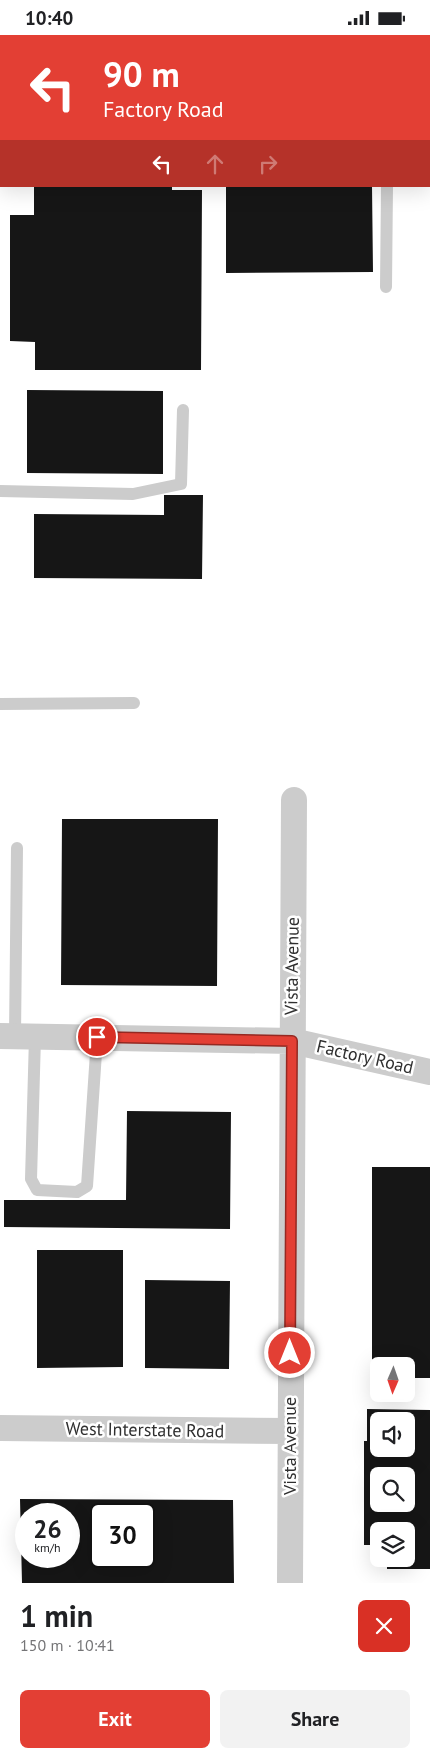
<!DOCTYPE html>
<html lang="en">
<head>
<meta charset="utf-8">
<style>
  body { margin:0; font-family:"PT Sans",sans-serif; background:#f2f2f2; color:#202124; height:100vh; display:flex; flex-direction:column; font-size:19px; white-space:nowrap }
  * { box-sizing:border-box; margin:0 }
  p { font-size:16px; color:#757577 }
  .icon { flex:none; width:28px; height:28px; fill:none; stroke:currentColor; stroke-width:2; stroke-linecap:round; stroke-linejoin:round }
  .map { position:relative; height:1548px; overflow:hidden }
  .panel { display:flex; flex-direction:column; background:#fff; flex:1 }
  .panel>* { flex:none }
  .top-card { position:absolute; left:0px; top:0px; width:430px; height:152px; box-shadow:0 5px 20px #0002; background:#e33f34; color:#fff; overflow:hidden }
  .needle { width:32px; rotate:182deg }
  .buttons { position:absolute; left:370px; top:1322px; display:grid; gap:10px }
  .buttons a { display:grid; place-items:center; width:45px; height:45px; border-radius:8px; background:#fff; box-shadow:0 5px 20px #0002; font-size:25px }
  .speed { position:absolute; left:15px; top:1468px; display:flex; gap:10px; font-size:25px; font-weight:700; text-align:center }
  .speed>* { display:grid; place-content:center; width:65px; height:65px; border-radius:50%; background:#fff; box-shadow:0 5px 20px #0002; line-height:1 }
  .speed small { font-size:12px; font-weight:400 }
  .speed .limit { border:2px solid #111; border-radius:8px; background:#fff; color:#111 }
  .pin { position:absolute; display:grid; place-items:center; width:42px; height:42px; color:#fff; margin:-21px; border:2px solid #fff; border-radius:50%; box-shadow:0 1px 5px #0007 }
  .me { position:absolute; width:55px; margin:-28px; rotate:0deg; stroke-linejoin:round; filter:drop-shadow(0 0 4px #0008) }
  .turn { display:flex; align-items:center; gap:18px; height:105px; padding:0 20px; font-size:22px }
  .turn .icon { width:65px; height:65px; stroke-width:2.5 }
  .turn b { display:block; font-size:35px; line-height:42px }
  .lanes { display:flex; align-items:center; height:48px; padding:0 20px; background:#0003; justify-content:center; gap:25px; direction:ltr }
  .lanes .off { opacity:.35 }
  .round { display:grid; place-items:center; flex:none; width:52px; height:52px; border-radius:8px; background:#f2f2f2 }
  .headline { display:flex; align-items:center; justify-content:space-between; height:85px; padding:0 20px }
  h1 { font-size:30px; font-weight:700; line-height:38px }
  .button { display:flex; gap:10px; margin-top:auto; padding:10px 20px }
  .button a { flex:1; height:58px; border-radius:8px; background:#e33f34; color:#fff; font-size:20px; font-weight:700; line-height:58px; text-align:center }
  .button a+a { background:#f2f2f2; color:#202124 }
  .status { display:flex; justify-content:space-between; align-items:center; height:35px; padding:0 25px; background:#fff; direction:ltr }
  .status svg { height:14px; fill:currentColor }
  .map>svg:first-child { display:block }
</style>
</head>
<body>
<div class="status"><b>10:40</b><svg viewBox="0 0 49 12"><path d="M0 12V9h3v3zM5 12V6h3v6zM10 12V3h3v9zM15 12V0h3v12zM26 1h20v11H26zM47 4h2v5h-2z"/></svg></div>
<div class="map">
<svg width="430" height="1548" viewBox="0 0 430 1548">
  <rect width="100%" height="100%" fill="#fff"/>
  <path fill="#161616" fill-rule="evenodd" d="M34,151H172V155H202L201,335H35V307L10,306V180H34Z
    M226,151H372L373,237L226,238Z
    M27,355L163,356V439L27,438Z
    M164,460H203L202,544L34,543V479L164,480Z
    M62,784H218L217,951L61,950Z
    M127,1076L231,1077L230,1194L4,1192V1165H126Z
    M372,1132H430V1343H406V1331H379V1343H372Z
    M37,1215H123V1332L37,1333Z
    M145,1245L230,1246L229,1334L145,1333Z
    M367,1374L430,1375V1534H387V1524H406V1496H379V1510H364V1406H367ZM379,1386H406V1414H379ZM379,1441H406V1469H379Z
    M20,1464L233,1465L234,1548H22ZM26,1479H69V1521H26ZM101,1479H144V1521H101Z"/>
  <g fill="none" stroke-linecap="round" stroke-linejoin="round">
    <path stroke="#ccc" stroke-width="12" d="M378,0V1
      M149,1V0
      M0,86H1
      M386,252L387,151
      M0,456L133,459L181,449L183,375
      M0,669L134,668
      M15,1001L17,813
      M35,1002L31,1144L37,1155L77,1157L87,1151L97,1003"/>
    <path stroke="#ccc" stroke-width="26" d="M401,0L409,1
      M5,1L29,0
      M429,4H430
      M0,1001L292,1006L430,1037
      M0,1393L290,1396
      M290,1548L294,765"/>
  </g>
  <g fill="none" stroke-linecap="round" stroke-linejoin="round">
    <defs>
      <path id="route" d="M97,1002L292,1006L290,1318"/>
    </defs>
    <use href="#route" stroke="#942922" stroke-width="12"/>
    <use href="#route" stroke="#e33f34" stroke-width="9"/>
  </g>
  <g text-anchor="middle" stroke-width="5" stroke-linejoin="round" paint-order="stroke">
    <g font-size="18" fill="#2f2f2f" stroke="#fff">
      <text transform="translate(292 931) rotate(-89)" y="6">Vista Avenue</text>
      <text transform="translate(365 1022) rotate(13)" y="6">Factory Road</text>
      <text transform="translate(145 1395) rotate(1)" y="6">West Interstate Road</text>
      <text transform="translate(290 1411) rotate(-90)" y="6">Vista Avenue</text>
    </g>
  </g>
</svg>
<div class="buttons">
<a><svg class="needle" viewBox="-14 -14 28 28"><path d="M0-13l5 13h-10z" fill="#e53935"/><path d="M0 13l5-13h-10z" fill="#757577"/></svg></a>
<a><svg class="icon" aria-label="sound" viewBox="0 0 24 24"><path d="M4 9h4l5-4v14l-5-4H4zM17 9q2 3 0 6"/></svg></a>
<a><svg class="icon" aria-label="search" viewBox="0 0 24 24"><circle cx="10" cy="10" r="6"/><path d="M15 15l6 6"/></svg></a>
<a><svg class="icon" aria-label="layers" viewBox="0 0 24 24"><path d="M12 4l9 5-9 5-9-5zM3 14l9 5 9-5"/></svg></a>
</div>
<div class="speed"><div>26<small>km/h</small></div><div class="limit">30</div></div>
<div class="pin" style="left:97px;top:1002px;background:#d93025"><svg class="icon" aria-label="arrive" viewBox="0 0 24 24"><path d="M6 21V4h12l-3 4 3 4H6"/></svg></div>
<svg class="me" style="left:290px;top:1318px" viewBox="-20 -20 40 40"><circle r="17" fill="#e33f34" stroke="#fff" stroke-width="3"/><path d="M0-11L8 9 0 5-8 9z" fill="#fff"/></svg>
<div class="top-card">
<div class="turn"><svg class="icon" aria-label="left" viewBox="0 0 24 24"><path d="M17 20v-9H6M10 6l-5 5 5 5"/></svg><div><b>90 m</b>Factory Road</div></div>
<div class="lanes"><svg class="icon" aria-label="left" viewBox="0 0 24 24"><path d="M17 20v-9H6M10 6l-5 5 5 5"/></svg><svg class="icon off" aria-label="ahead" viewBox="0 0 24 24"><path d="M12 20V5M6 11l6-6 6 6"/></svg><svg class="icon off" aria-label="right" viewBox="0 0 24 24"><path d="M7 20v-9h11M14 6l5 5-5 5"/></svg></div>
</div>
</div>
<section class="panel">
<div class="headline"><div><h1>1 min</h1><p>150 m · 10:41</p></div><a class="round" style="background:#d93025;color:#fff"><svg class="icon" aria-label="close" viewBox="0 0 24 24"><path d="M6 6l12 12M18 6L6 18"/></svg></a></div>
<div class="button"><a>Exit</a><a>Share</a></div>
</section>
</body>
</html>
